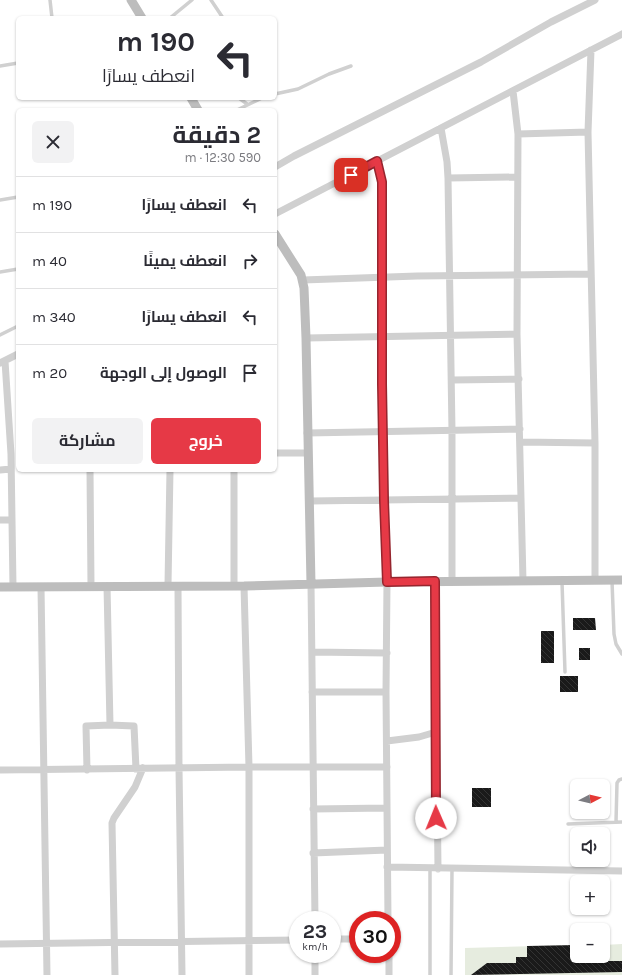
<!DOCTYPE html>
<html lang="ar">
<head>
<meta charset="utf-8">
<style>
  body { margin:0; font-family:Karla,Cairo,sans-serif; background:#f2f2f3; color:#2b2b33; direction:rtl; height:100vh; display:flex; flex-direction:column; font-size:15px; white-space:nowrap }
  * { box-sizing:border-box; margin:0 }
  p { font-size:13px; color:#7c7c81 }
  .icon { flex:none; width:22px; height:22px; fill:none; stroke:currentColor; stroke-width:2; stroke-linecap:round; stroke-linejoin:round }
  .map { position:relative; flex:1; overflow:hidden; direction:ltr }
  .side { position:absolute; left:16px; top:108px; width:261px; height:364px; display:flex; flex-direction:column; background:#fff; border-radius:6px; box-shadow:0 1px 3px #0004; direction:rtl }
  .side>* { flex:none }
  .banner { position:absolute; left:16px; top:16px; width:261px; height:84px; border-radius:6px; box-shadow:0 1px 3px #0004; direction:rtl; background:#fff; color:#2b2b33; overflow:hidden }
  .needle { width:26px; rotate:83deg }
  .controls { position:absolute; left:570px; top:779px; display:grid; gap:8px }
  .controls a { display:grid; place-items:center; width:40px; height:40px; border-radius:6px; background:#fff; box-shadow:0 1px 3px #0004; font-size:20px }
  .speed { position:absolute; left:289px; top:911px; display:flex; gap:8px; font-size:20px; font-weight:700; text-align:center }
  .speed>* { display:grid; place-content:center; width:52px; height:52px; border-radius:50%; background:#fff; box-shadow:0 1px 3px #0004; line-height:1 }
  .speed small { font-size:10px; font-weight:400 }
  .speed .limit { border:6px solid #d22; background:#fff; color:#111 }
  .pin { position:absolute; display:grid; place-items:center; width:34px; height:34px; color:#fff; margin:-17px; border-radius:8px; box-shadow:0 2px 6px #0006 }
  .me { position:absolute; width:44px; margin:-22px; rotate:359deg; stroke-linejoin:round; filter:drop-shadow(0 0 3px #0008) }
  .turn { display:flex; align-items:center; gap:14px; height:84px; padding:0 16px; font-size:18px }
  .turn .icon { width:52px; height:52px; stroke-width:2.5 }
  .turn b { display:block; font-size:28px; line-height:34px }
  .round { display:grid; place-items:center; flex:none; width:42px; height:42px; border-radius:6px; background:#f2f2f3 }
  .summary { display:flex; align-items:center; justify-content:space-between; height:68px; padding:0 16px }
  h1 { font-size:24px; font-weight:700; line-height:30px }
  .button { display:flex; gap:8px; margin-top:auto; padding:8px 16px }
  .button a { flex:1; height:46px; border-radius:6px; background:#e63946; color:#fff; font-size:16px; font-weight:700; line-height:46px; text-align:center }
  .button a+a { background:#f2f2f3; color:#2b2b33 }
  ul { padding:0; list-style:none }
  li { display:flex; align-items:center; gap:12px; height:56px; padding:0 16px; border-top:1px solid #e1e1e2 }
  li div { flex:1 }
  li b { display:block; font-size:15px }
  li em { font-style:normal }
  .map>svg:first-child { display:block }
</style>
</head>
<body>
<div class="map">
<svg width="622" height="975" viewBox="0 0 622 975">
  <defs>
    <pattern id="building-back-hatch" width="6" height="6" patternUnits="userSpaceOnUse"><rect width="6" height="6" fill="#1a1a1a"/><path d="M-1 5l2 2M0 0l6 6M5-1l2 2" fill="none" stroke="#333"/></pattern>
  </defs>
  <rect width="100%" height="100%" fill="#fff"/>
  <path fill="#e6ecdf" d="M622,944V975H465V948L577,945V956H603V945Z"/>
  <path fill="url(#building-back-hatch)" d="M573,618H595L596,630H573Z
    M541,631H554V663H541Z
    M579,648H590V660H579Z
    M560,676H578V692H560Z
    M472,788H491V807H472Z
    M577,945V956L607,957V961H622V972L471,975L487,963H516V957H527V946Z"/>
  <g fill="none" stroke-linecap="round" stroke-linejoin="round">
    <path stroke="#d0d0d0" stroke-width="3.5" d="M50,0L52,18
      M211,0L223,18
      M170,18L192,0
      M0,66L18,63
      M275,94L298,89L329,74L351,66
      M239,98L247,104
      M237,110L262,98
      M0,200L18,197
      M0,272L18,269
      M0,335L18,326
      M612,581L614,634L616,644L622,654
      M562,582L565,672
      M616,822L617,783L619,780L622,779
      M568,824L622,822
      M430,869V975
      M451,975L452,870"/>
    <path stroke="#d0d0d0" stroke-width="7" d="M591,50L588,132L595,443V580
      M513,91L518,134L517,334L523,581
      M441,128L447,162L448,178L452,431V581
      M518,134L588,132
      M377,161L382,188V384L384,500L387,582L386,692L388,920
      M275,167L294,156L481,62L551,22L595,0
      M448,178L517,177
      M275,214L622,34
      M303,280L417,276L590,274
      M306,338L517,334
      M5,361L11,454L13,587
      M0,363L18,354
      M452,380L519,379
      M307,433L520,429
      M520,442L595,443
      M275,453H308
      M0,470L11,469
      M90,470L91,586
      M310,501L521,498
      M0,520H12
      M435,581L438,869
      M311,584L315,920
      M168,585L170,470
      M107,586L110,725
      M178,586L179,768L182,975
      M234,586V470
      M244,586L249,767V975
      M41,587L47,975
      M312,652L387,653
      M312,692H386
      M387,741L419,737L436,732
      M0,770L249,767H387
      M87,770L86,726L110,725L134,726L136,769
      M313,809L387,808
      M313,853L387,850
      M387,867L622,871
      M332,939H358
      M0,944L298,940
      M389,954V975
      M115,975L112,823L114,818L135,787L143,768
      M315,975V954"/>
    <path stroke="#bdbdbd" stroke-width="9" d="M131,0L142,18
      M191,98L198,110
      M275,234L301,275L304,288L306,338L311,584
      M0,587L244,586L387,582L622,580"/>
  </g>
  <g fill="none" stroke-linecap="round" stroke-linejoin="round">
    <defs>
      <path id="route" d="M351,175L377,161L382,182V384L384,500L387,582L435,581L436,818"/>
    </defs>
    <use href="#route" stroke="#96252e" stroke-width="10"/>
    <use href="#route" stroke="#e63946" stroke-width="7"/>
  </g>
</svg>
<div class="controls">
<a><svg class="needle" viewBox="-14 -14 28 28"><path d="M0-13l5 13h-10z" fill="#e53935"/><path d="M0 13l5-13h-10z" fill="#7c7c81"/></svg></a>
<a><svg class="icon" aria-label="sound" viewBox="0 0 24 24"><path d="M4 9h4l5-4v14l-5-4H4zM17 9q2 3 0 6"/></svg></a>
<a>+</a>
<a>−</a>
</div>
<div class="speed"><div>23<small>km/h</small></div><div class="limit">30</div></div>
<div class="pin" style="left:351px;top:175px;background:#d93025"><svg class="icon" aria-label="arrive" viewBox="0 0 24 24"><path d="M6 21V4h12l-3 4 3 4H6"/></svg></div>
<svg class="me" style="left:436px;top:818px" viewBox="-20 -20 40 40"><circle r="19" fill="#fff"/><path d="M0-13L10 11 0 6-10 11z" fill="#e63946"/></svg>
<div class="banner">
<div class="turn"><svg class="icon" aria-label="left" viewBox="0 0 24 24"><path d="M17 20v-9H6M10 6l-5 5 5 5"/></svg><div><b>190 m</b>انعطف يسارًا</div></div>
</div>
<section class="side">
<div class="summary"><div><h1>2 دقيقة</h1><p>590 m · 12:30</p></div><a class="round"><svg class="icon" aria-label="close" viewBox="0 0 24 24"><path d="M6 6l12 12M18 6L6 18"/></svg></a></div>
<ul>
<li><svg class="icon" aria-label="left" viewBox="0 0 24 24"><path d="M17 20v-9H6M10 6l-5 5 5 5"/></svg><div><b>انعطف يسارًا</b></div><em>190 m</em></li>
<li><svg class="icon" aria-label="right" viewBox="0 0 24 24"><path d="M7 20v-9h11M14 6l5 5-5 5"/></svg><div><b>انعطف يمينًا</b></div><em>40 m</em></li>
<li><svg class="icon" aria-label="left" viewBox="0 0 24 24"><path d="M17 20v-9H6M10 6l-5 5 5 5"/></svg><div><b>انعطف يسارًا</b></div><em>340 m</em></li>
<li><svg class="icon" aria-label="arrive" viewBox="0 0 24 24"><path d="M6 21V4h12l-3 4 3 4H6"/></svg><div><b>الوصول إلى الوجهة</b></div><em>20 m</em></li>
</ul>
<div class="button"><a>خروج</a><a>مشاركة</a></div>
</section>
</div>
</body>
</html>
